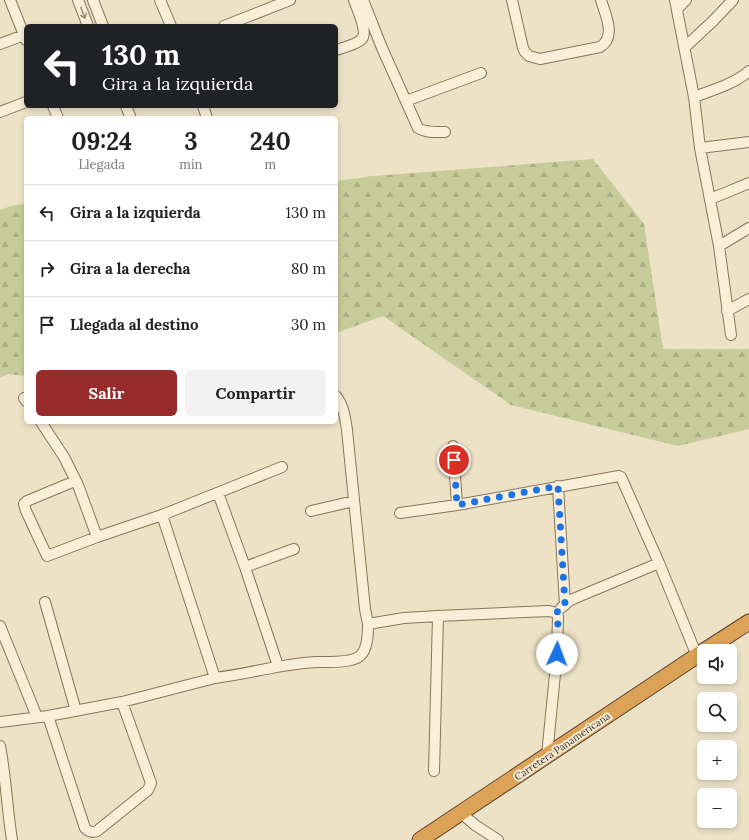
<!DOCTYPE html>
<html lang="es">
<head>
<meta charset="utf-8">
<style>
  body { margin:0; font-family:Lora,serif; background:#f2f2f2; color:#222; height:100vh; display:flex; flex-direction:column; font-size:15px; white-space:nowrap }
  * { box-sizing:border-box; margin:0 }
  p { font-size:13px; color:#767676 }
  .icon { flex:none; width:22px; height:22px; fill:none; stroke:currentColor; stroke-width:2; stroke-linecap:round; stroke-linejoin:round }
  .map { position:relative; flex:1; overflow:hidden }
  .side { position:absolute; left:24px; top:116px; width:314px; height:308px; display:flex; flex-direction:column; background:#fff; border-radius:6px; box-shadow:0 2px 6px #0003 }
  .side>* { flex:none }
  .guide { position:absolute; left:24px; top:24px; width:314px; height:84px; border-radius:6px; box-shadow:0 2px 6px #0003; background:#202124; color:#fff; overflow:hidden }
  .controls { position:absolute; left:697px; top:644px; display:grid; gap:8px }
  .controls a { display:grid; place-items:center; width:40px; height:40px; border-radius:6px; background:#fff; box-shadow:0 2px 6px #0003; font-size:20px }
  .pin { position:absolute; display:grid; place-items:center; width:34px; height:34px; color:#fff; margin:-17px; border:2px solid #fff; border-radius:50%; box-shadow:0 1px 4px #0007 }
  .me { position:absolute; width:44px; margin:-22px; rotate:2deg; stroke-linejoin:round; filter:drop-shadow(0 0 3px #0008) }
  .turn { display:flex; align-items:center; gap:14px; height:84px; padding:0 12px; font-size:18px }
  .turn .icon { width:52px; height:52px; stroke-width:2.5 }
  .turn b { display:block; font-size:28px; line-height:34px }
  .eta { display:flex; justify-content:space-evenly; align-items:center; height:68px; text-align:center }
  .eta b { font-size:24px; font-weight:700; line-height:28px }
  .primary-button { display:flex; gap:8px; margin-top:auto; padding:8px 12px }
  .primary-button a { flex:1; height:46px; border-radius:6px; background:#982c2d; color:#fff; font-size:16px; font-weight:700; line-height:46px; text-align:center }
  .primary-button a+a { background:#f2f2f2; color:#222 }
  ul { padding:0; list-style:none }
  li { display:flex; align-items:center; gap:12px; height:56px; padding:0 12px; border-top:1px solid #e0e0e0 }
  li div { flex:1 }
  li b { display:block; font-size:15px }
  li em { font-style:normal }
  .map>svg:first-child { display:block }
</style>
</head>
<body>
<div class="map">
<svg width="749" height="840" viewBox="0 0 749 840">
  <defs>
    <pattern id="forest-firs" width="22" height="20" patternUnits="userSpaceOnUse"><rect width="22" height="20" fill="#c6cc9a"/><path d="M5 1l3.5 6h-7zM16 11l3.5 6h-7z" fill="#abaf84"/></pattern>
  </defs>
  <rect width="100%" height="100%" fill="#eee2c6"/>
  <path fill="url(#forest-firs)" d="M593,159L644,224L663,349H749V429L678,446L511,405L383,316L336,333V181L374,176Z
    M26,204V376L8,374L0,378V210L14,205Z"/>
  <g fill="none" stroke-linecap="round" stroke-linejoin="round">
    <defs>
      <path id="minor" d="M10,0L26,40
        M78,0L88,26
        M93,0L103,26
        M160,0L171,26
        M363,0L382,48L418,128C426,133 436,132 445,132
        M512,0L523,48L525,52L529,56L540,59L600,47C617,37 605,14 601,0
        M675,0L694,97L700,148L719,246L731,335
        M677,9L686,0
        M224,26L290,0
        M0,44L24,35
        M685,47L712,22L733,0
        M336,50C343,48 357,44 362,39C368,31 357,9 354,0
        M694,97C713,90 734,84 749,71
        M406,101L481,73
        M53,106L58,118
        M126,106L130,116
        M203,106L207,118
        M0,112L26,102
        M700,148L749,142
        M710,199L725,193L749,183
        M719,246L749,228
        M727,311L749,299
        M336,396C344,406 345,418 347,430L365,609L368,624
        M24,398L26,401
        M41,422L64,457L78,485L97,537
        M453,446L457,505
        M75,481L27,501L24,504L26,511L47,556L97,537L162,515L282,467
        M558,486L565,605
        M218,493L245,567L278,666
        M311,511L354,501
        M400,513L457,505L619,476L621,477L659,563L697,656
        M162,515L215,678
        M245,567L294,549
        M45,602L76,711
        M561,608L569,601L573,599L659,563
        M0,626L37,717
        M48,716L85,828C89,832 92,833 97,831L148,790L151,783L122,702
        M0,722L48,716L122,702L215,678C250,674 283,663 318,662C329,662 352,663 360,656C368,649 368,633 368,624L404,618L438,616L549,611L557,613
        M0,746C6,777 7,809 12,840
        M547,755L557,654L558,616L557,613
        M434,771L438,616
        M461,813L475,825L498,840"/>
      <path id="highway" d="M704,651L749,622
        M420,840L704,651"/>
    </defs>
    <use href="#minor" stroke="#8a745c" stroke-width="12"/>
    <use href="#highway" stroke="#574230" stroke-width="17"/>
    <use href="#minor" stroke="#f9efd9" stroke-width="10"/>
    <use href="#highway" stroke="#dca258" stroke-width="15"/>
  </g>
  <defs><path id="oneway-shaft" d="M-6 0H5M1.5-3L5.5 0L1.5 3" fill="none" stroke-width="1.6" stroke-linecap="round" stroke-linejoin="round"/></defs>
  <use stroke="#9a8e7c" href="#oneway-shaft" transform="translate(83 13) rotate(69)"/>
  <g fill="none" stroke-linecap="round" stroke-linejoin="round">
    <path stroke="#1a73e8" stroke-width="7" stroke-dasharray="0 12.6" d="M454,460L457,505L558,486L565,605L557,612L558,616L557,654"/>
  </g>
  <g text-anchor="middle" stroke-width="4" stroke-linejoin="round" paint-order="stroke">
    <g font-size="10" fill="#3a2c1f" stroke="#f6ecd6">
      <text transform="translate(562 746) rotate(-34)" y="4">Carretera Panamericana</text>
    </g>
  </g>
</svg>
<div class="controls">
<a><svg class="icon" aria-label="sound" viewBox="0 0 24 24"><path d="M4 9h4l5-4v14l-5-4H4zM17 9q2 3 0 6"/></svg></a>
<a><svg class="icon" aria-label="search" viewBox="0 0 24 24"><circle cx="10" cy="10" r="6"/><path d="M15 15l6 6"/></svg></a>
<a>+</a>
<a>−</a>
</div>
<div class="pin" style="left:454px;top:460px;background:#d93025"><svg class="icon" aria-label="arrive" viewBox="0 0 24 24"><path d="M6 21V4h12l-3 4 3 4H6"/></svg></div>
<svg class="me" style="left:557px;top:654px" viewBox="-20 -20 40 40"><circle r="19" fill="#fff"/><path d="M0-13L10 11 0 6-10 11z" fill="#1a73e8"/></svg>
<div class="guide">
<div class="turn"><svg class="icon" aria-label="left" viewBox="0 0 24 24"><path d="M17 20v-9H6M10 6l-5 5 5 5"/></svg><div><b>130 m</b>Gira a la izquierda</div></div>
</div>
<section class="side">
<div class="eta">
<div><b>09:24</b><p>Llegada</p></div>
<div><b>3</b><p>min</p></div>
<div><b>240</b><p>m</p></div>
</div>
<ul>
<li><svg class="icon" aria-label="left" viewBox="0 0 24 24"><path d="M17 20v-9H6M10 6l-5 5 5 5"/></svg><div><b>Gira a la izquierda</b></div><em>130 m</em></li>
<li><svg class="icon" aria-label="right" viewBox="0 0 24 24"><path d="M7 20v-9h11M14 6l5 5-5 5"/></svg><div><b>Gira a la derecha</b></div><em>80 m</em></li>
<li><svg class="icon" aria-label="arrive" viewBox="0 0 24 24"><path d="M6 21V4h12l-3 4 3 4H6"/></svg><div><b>Llegada al destino</b></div><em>30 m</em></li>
</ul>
<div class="primary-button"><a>Salir</a><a>Compartir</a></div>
</section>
</div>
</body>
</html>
